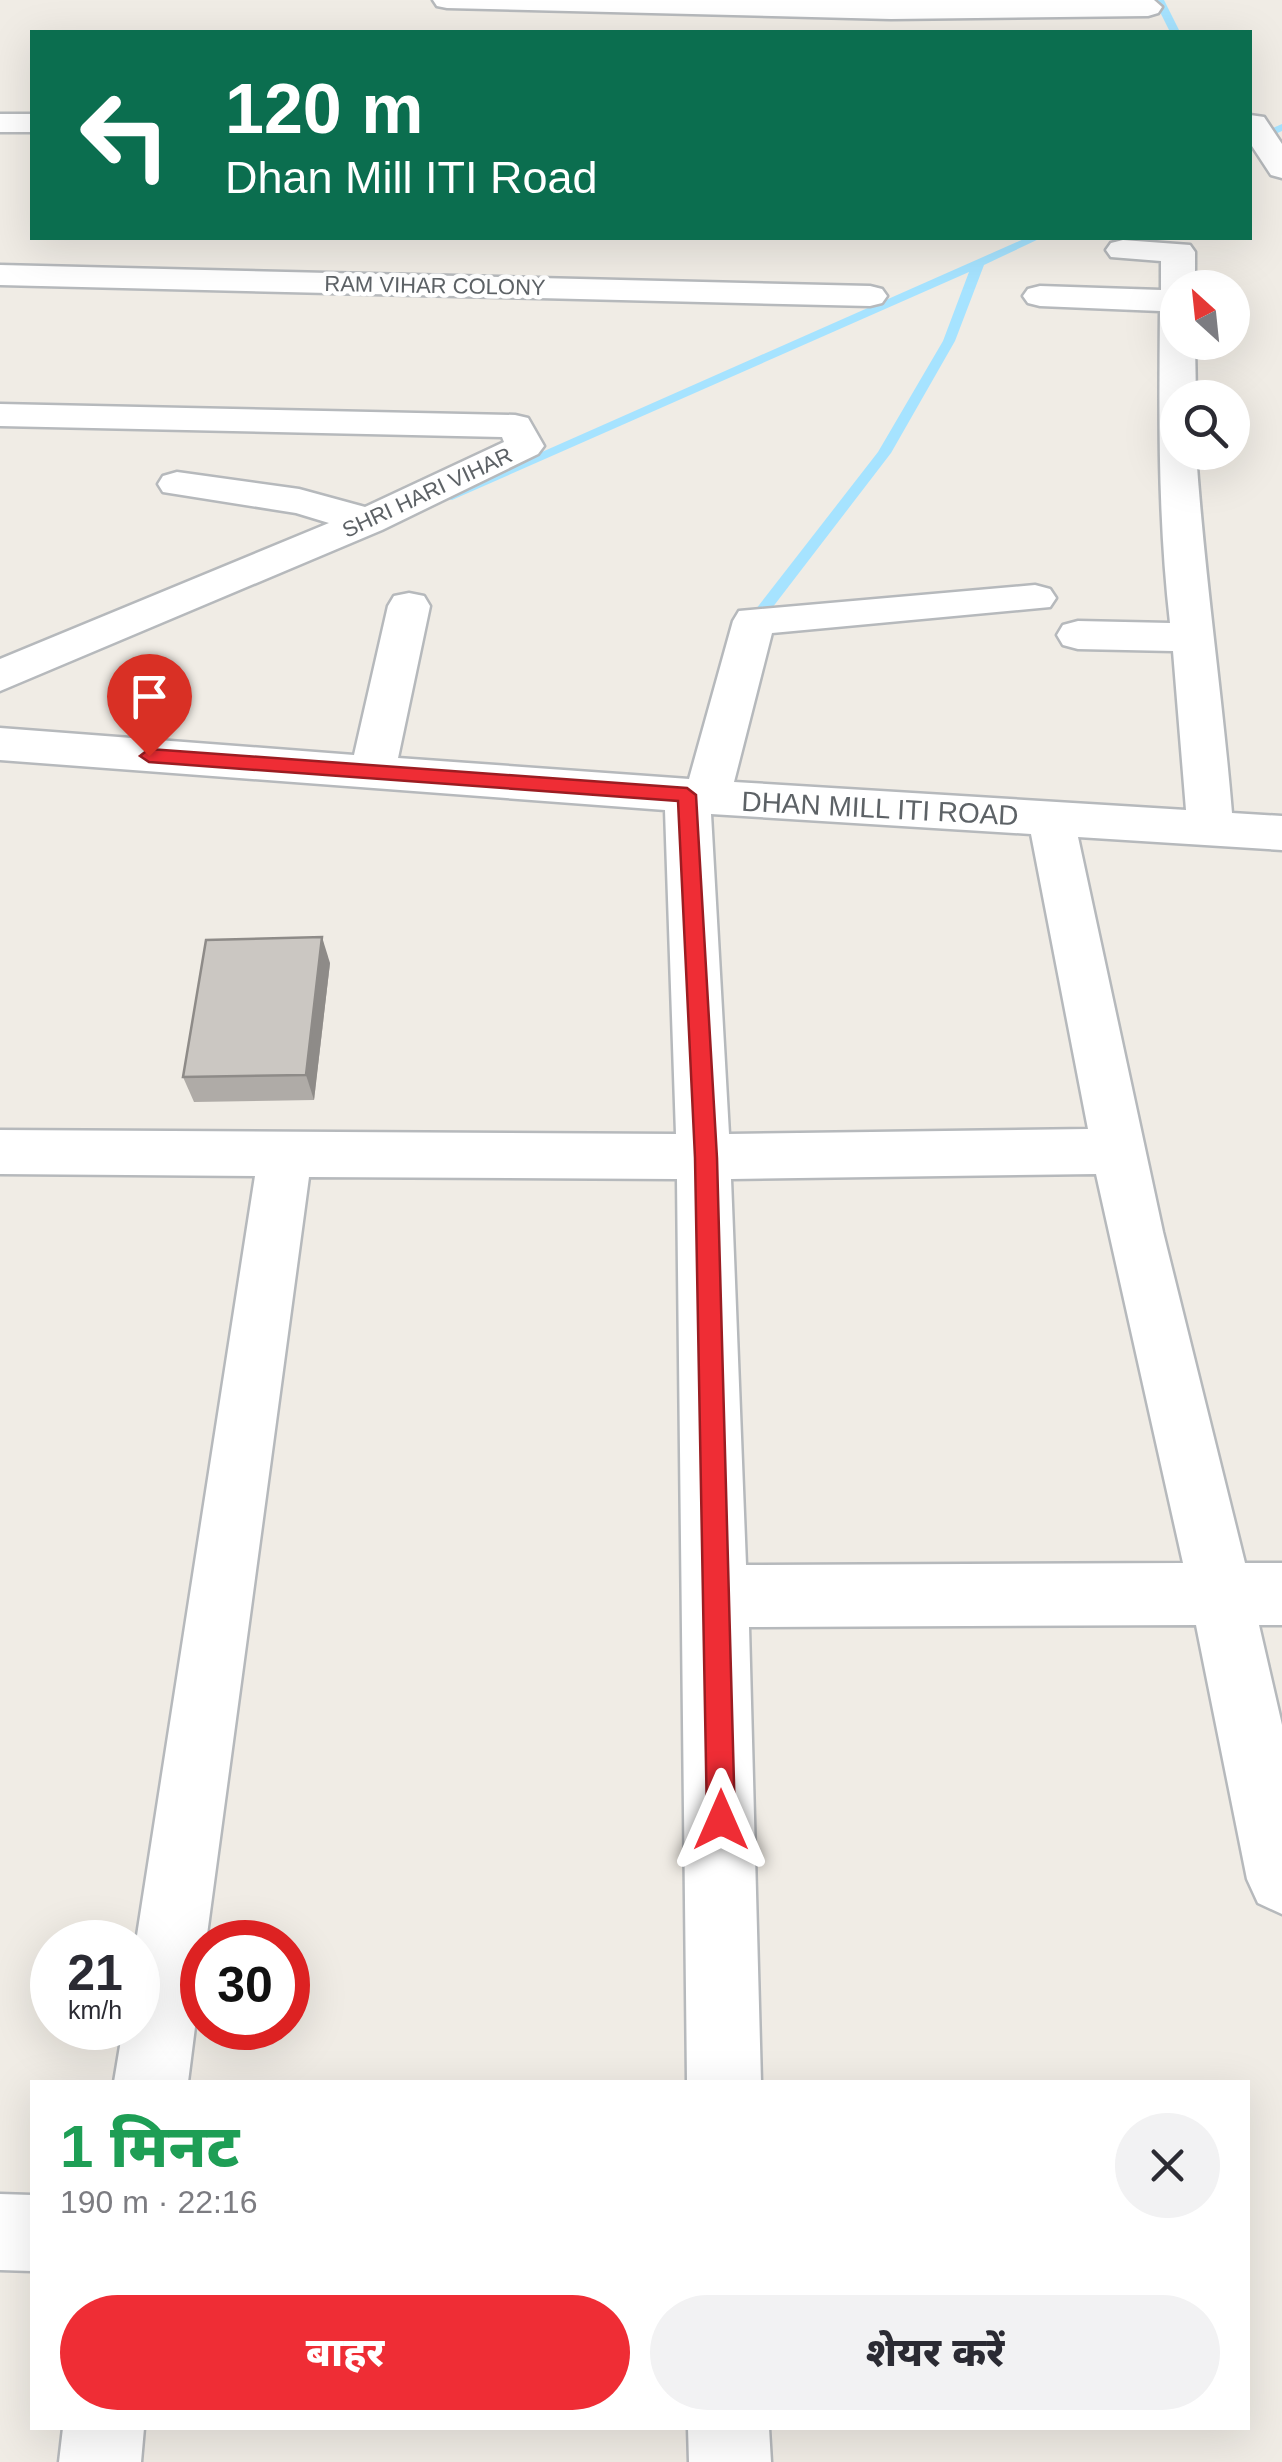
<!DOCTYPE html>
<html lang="hi">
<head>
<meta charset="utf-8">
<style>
  body { margin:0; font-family:Arial,"Noto Sans Devanagari",sans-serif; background:#f2f2f3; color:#2b2b33; height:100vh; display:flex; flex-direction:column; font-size:38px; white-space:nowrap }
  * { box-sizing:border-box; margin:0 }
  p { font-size:32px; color:#7c7c81 }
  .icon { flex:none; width:55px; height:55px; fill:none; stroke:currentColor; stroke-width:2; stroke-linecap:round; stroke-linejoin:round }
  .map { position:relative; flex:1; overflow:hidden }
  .side { position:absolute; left:30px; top:2080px; width:1220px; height:350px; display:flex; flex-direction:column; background:#fff; border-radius:0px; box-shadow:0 10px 40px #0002 }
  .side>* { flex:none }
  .top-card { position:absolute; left:30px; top:30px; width:1222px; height:210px; border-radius:0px; box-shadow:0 10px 40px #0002; background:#0b6e4f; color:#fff; overflow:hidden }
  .needle { width:65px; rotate:333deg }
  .controls { position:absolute; left:1160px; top:270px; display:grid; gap:20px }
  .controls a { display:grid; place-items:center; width:90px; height:90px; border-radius:50%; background:#fff; box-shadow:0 10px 40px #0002; font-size:50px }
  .speed { position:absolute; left:30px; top:1920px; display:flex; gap:20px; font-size:50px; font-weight:700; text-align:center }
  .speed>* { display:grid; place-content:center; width:130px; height:130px; border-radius:50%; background:#fff; box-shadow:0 10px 40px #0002; line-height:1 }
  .speed small { font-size:25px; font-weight:400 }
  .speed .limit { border:15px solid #d22; background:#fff; color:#111 }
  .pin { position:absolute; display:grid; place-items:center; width:85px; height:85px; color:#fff; margin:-102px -42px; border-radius:50% 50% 50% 0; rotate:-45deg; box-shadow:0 0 10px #0007 }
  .pin .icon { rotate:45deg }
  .me { position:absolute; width:110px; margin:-55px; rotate:0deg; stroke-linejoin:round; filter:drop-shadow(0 0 8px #0008) }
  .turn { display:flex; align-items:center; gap:35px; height:210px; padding:0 30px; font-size:45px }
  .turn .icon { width:130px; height:130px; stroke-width:2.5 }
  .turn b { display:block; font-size:70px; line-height:85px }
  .round { display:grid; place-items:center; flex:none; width:105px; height:105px; border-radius:52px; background:#f2f2f3 }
  .summary { display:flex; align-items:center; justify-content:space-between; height:170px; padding:0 30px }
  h1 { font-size:60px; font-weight:800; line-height:75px; color:#1e9e55 }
  .action { display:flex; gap:20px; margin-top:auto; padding:20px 30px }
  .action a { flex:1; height:115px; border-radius:60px; background:#ef2d35; color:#fff; font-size:40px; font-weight:800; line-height:115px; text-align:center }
  .action a+a { background:#f2f2f3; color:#2b2b33 }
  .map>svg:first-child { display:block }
</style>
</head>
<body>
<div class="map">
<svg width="1282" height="2462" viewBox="0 0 1282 2462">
  <rect width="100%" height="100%" fill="#f0ece5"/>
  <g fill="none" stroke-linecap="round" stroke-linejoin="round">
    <path fill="#a6e3ff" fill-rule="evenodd" d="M1154,0H1164L1180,32H1170Z
      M1282,124V131L1250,145V138Z
      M1026,238H1041L984,265L955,341L891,453L769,612H759L756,609L878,452L943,341L969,272L452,500L440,497Z"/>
    <defs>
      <path id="minor" d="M433,0H1154L1162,7L1158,13L1148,16L891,19L447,8L437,6Z
        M0,114H32V132H0Z
        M1250,115L1264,117L1282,144V178L1271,175L1250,143Z
        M1123,240L1190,245L1195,252V288H1178V342H1195L1196,398H1178V452H1196C1204,573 1222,692 1232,813L1282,816V850L1078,837L1163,1232L1245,1563H1282V1625H1259L1282,1725V1914L1258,1903L1247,1879L1196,1625L749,1627L761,2082H687L677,1179L309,1177L206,1942H202V1972L188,2082H114L123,2028H138L136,1942L255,1176L0,1174V1130L676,1134L665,810L0,760V728L354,755L388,606L394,596L409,593L424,596L430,606L398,758L689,779L733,621L739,611L1035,585L1050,589L1056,598L1050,607L772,633L734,782L1186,810L1173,651L1078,649L1063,645L1057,635L1063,625L1078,621L1170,623C1158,518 1159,416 1160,311L1040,306L1028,303L1023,296L1028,289L1040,286L1161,290V261L1111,257L1106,250L1111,243ZM711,814L1031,834L1088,1129L729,1134ZM1096,1174L1183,1563L746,1565L731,1179Z
        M0,265L870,286L882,289L887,296L882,303L870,306L0,285Z
        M0,404L515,415L528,418L544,446L538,454L382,530L0,691V659L329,523L296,513L163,492L158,484L163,476L177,472L299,489L365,507L504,442L502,437L0,426Z
        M0,2194L32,2195V2271L0,2270Z
        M63,2428H144L141,2462H59Z
        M688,2428H769L771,2462H689Z"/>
    </defs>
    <use href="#minor" stroke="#b6b9bc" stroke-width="5"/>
    <use href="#minor" fill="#fff" fill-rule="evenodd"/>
  </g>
  <path fill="#afaba7" d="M330,963L314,1100L194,1102L183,1077Z"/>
  <path fill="#8e8b88" d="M322,937L330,963L314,1100L306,1075Z"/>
  <path fill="#cbc7c2" stroke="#8e8b88" stroke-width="2.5" d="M322,937L306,1075L183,1077L206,940Z"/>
  <path fill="#ef2d35" stroke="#9b1d22" stroke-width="2.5" d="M149,749L687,788L696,795L717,1158L735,1820L731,1830L721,1835L711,1830L707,1820L695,1158L678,801L149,762L140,756Z"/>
  <g text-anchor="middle" stroke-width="9" stroke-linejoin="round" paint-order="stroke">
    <g font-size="22" fill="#5d6266" stroke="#fff">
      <text transform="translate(435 285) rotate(1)" y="8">RAM VIHAR COLONY</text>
      <text transform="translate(427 492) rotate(-25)" y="8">SHRI HARI VIHAR</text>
    </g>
    <g font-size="28" fill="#5d6266" stroke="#fff">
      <text transform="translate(880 808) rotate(3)" y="10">DHAN MILL ITI ROAD</text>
    </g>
  </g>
</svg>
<div class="controls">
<a><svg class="needle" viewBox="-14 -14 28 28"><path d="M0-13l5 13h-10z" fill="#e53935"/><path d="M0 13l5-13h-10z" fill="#7c7c81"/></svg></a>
<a><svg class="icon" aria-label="search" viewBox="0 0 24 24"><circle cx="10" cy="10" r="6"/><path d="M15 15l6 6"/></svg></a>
</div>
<div class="speed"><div>21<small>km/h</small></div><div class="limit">30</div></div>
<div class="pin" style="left:149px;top:756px;background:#d93025"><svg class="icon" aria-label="arrive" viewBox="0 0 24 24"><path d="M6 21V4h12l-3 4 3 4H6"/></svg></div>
<svg class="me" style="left:721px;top:1820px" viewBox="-20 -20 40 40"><path d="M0-17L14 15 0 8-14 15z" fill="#ef2d35" stroke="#fff" stroke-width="4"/></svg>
<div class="top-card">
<div class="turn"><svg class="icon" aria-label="left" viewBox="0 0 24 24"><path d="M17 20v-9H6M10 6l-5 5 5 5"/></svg><div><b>120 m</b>Dhan Mill ITI Road</div></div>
</div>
<section class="side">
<div class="summary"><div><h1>1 मिनट</h1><p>190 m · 22:16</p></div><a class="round"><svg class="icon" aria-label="close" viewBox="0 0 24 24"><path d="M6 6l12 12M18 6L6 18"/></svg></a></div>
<div class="action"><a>बाहर</a><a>शेयर करें</a></div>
</section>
</div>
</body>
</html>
